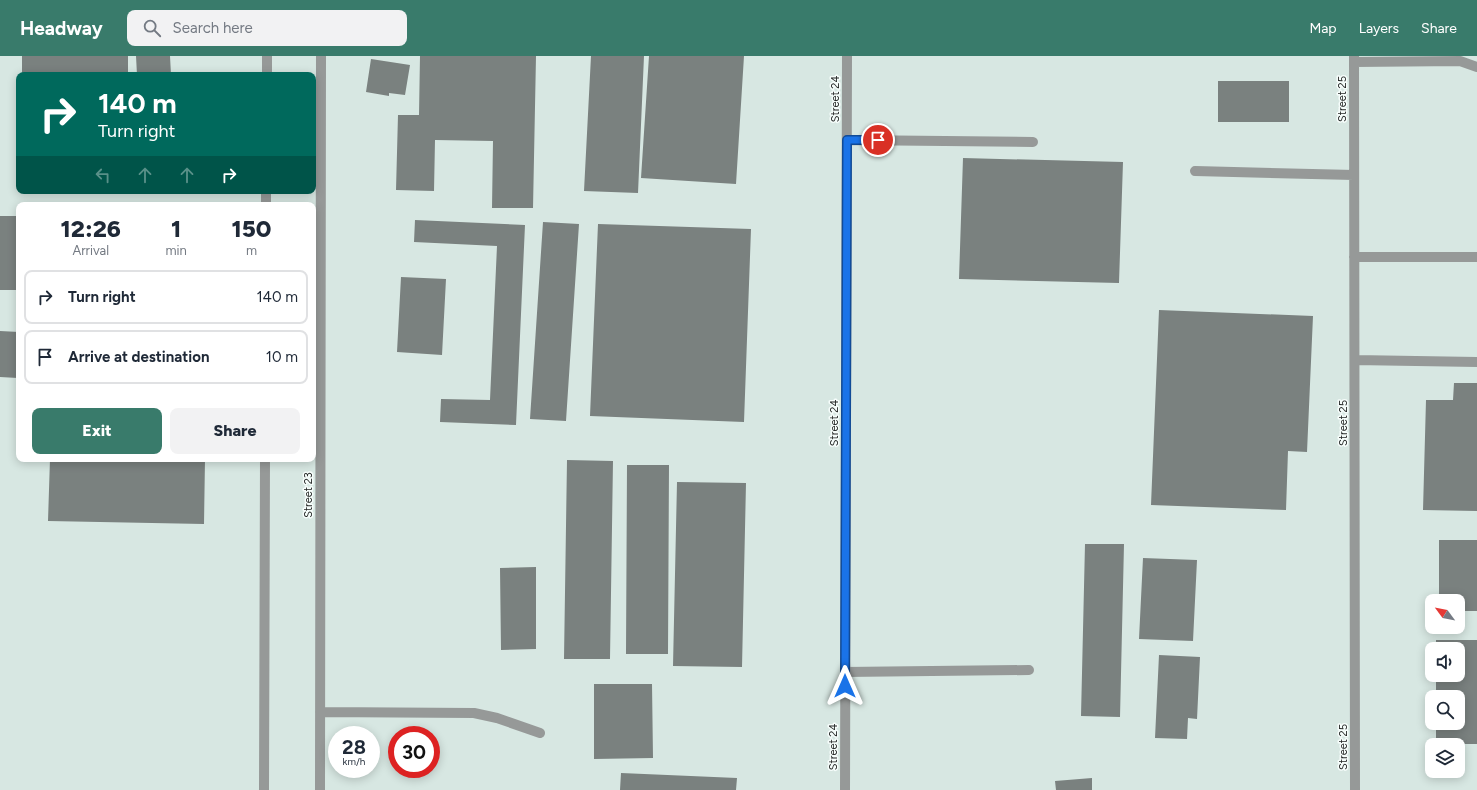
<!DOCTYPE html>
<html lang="en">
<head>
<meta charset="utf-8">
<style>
  body { margin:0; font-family:Figtree,sans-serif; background:#f2f2f3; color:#1f2937; height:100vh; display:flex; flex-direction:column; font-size:15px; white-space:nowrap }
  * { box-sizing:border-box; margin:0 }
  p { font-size:13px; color:#747a83 }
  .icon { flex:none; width:22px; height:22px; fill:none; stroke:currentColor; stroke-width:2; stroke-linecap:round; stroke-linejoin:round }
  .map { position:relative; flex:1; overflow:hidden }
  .panel { position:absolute; left:16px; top:146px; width:300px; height:260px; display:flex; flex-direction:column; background:#fff; border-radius:8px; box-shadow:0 2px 10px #0003 }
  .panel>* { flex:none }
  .top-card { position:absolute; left:16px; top:16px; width:300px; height:122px; border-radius:8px; box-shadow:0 2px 10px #0003; background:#00695c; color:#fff; overflow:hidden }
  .needle { width:26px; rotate:302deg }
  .buttons { position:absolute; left:1425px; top:538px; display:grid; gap:8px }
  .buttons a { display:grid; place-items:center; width:40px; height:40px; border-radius:8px; background:#fff; box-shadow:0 2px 10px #0003; font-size:20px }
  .speed { position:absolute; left:328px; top:670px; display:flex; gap:8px; font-size:20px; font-weight:700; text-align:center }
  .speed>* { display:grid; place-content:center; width:52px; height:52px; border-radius:50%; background:#fff; box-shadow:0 2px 10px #0003; line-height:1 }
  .speed small { font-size:10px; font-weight:400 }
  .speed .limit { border:6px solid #d22; background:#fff; color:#111 }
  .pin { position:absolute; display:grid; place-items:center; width:34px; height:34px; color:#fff; margin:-17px; border:2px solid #fff; border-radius:50%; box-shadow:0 1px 4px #0007 }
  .me { position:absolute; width:44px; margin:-22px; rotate:0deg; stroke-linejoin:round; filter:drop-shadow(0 0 3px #0008) }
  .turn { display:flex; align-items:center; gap:14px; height:84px; padding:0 16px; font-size:18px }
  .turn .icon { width:52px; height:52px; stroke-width:2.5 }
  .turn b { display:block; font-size:28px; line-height:34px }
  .lanes { display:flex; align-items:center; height:38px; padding:0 16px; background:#0003; justify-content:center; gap:20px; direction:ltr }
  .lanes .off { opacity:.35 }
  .eta { display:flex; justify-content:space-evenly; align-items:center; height:68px; text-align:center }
  .eta b { font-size:24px; font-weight:800; line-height:28px }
  .action { display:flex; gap:8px; margin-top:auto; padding:8px 16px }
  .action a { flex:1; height:46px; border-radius:8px; background:#397b6b; color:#fff; font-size:16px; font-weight:800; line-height:46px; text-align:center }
  .action a+a { background:#f2f2f3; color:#1f2937 }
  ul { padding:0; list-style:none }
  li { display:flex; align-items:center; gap:12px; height:54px; margin:0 8px 6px; padding:0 8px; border:2px solid #e0e1e3; border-radius:8px }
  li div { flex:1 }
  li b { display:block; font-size:15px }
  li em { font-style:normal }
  header { display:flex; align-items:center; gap:24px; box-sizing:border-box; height:56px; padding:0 20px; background:#397b6b; color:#fff }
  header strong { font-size:19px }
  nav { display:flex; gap:22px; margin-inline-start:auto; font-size:14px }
  .search { width:280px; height:36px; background:#f2f2f3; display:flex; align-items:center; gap:10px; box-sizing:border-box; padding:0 14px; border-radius:8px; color:#747a83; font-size:15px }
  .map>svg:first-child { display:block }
</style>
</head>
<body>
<header>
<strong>Headway</strong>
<div class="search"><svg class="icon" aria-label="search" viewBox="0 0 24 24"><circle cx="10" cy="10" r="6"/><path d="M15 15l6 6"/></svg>Search here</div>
<nav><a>Map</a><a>Layers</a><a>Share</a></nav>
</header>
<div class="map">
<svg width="1477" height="734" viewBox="0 0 1477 734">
  <rect width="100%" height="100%" fill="#e9f0ee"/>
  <path fill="#d7e7e2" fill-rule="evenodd" d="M0,0H1477V734H0ZM19,19H313V135H19ZM19,149H313V403H19ZM1432,545H1458V571H1432ZM1432,593H1458V619H1432ZM1432,641H1458V667H1432ZM337,679H371V713H337ZM397,679H431V713H397ZM1432,689H1458V715H1432Z"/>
  <path fill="#7a817f" d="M22,0H128V19H22Z
    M136,0H170L171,19H137Z
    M420,0H536L533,152H492L493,85L435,84L434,135L396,134L398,59H419Z
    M591,0H644L638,137L584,135Z
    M649,0H744L736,128L641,122Z
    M371,3L410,9L405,39L389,37V40L366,36Z
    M1218,25H1289V66H1218Z
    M16,62H19V105H18Z
    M963,102L1123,106L1119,227L959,223Z
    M0,160H19V234H0Z
    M415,164L525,169L516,369L440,366L441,343L490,344L497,190L414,186Z
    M543,166L579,168L566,365L530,363Z
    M598,168L751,173L744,366L590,360Z
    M401,221L446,223L442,299L397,296Z
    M1159,254L1313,260L1307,396L1288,395L1286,454L1151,449Z
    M0,275L19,276L18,322L0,321Z
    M1454,327H1477V455L1423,454L1426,344H1453Z
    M50,403H205L204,468L48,465Z
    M567,404L613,405L610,603H564Z
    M627,409H669L668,598H626Z
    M677,426L746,427L742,611L673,610Z
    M1439,484H1477V555H1458V545H1439Z
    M1085,488H1124L1120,661L1081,660Z
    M1143,502L1197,504L1193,585L1139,583Z
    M536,511V593L501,594L500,512Z
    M1436,584H1477V688H1436V667H1458V641H1436V619H1458V593H1436Z
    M1159,599L1200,601L1197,663L1188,662L1187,683L1155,682Z
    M594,628H652L653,702L594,703Z
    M621,717L737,722L736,734H620Z
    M1092,722V734H1056L1055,725Z"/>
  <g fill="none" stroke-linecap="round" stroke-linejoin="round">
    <path stroke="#969998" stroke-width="10" d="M1354,0L1355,734
      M1354,6L1460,5L1477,11
      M267,19V0
      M847,84L1033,86
      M1195,115L1354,119
      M266,149V135
      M1354,201H1477
      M1355,304L1477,306
      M845,616L1029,614
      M320,656L474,657L497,662L540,677
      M264,734L265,403
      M320,734L321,0
      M845,734L847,0"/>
  </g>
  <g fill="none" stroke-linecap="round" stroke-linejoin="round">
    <defs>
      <path id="route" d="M845,630L847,84H878"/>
    </defs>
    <use href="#route" stroke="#114b97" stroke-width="10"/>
    <use href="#route" stroke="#1a73e8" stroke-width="7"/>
  </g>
  <g text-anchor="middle" stroke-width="3" stroke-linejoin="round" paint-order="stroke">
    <g font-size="11" fill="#242726" stroke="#f6fdfb">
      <text transform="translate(835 43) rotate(-90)" y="4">Street 24</text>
      <text transform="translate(1342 43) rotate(-90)" y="4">Street 25</text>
      <text transform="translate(834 367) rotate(-90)" y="4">Street 24</text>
      <text transform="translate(1343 367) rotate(-90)" y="4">Street 25</text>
      <text transform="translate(308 439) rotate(-90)" y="4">Street 23</text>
      <text transform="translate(833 691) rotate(-90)" y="4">Street 24</text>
      <text transform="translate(1343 691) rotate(-90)" y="4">Street 25</text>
    </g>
  </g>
</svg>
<div class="buttons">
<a><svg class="needle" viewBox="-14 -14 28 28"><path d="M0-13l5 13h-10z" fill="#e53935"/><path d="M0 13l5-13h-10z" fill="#747a83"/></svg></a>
<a><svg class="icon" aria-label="sound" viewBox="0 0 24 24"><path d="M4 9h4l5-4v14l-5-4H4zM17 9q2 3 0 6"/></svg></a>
<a><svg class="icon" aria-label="search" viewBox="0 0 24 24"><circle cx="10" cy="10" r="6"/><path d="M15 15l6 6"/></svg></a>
<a><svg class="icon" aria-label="layers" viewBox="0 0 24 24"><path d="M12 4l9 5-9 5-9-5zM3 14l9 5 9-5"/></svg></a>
</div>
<div class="speed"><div>28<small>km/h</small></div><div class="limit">30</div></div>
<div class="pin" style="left:878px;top:84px;background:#d93025"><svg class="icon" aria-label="arrive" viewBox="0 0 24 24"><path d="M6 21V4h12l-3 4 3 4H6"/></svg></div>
<svg class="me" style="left:845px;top:630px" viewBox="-20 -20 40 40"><path d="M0-17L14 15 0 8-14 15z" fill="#1a73e8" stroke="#fff" stroke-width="4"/></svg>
<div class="top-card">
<div class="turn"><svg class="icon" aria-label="right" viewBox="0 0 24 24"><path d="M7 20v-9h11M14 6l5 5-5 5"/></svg><div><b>140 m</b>Turn right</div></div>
<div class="lanes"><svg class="icon off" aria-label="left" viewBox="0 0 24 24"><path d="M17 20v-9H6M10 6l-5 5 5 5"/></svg><svg class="icon off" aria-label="ahead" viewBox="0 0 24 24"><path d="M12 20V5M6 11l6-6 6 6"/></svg><svg class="icon off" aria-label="ahead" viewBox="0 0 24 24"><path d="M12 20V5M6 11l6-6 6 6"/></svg><svg class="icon" aria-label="right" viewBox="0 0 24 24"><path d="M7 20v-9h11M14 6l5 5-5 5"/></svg></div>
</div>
<section class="panel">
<div class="eta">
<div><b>12:26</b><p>Arrival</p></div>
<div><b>1</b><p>min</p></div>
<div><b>150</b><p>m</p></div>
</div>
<ul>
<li><svg class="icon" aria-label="right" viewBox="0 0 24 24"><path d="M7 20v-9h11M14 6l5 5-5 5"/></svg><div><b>Turn right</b></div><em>140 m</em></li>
<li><svg class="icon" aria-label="arrive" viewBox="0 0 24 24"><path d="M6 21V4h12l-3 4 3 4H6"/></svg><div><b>Arrive at destination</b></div><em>10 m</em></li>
</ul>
<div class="action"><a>Exit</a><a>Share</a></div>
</section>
</div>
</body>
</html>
